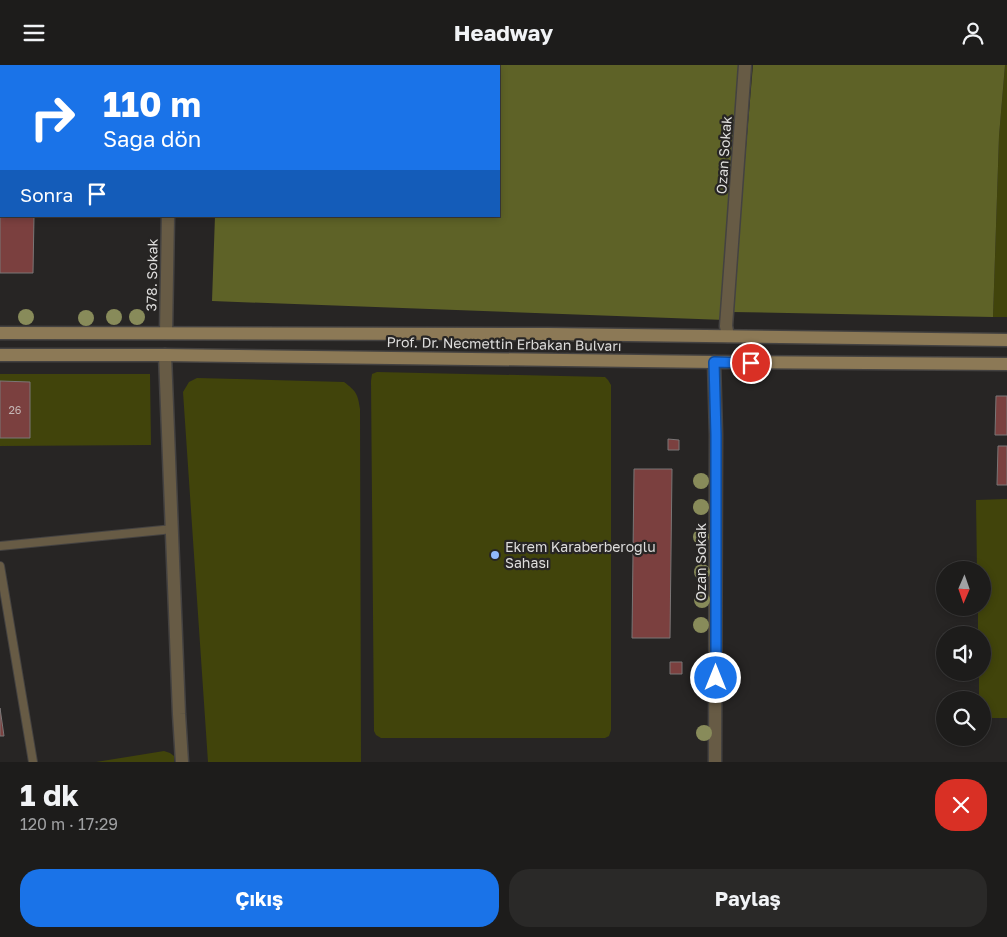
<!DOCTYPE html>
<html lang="tr">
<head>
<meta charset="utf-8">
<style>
  body { margin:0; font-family:"Golos Text",sans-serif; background:#2a2928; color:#f1f3f6; height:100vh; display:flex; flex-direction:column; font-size:19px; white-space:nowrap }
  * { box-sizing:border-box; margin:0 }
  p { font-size:16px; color:#a0a1a3 }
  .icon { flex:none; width:28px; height:28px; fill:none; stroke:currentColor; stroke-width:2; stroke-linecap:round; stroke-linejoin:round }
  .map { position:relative; height:697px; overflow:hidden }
  .side { display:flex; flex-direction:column; background:#1d1c1b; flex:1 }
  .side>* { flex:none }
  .guide { position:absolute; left:0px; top:0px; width:500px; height:152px; box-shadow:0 2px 8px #0003,0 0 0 1px #3b3a3a; background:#1a73e8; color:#fff; overflow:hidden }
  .needle { width:32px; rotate:182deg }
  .controls { position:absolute; left:936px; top:496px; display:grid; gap:10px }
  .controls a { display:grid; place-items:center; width:55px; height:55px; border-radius:50%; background:#1d1c1b; box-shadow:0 2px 8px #0003,0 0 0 1px #3b3a3a; font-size:25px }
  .pin { position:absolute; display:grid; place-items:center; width:42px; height:42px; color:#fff; margin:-21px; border:2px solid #fff; border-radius:50%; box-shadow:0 1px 5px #0007 }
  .me { position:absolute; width:55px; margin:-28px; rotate:0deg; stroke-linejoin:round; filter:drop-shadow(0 0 4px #0008) }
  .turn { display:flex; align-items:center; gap:18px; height:105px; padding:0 20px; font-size:22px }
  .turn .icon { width:65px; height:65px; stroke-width:2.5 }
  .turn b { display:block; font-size:35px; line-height:42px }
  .then { display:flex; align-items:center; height:48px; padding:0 20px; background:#0003; gap:10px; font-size:19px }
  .round { display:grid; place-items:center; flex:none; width:52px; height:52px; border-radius:20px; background:#2a2928 }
  .head { display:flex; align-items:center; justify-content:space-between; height:85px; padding:0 20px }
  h1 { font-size:30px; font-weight:700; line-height:38px }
  .primary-button { display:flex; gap:10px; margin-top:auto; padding:10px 20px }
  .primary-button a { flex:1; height:58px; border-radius:20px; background:#1a73e8; color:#fff; font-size:20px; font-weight:700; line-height:58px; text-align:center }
  .primary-button a+a { background:#2a2928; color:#f1f3f6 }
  header { display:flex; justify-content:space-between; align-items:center; height:65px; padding:0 20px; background:#1d1c1b; font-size:22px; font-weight:700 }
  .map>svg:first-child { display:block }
</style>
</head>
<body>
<header><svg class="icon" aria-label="menu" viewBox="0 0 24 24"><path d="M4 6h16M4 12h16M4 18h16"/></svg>Headway<svg class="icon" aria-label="person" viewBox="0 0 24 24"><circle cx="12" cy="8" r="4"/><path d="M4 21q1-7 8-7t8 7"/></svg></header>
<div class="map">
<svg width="1007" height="697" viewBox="0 0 1007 697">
  <rect width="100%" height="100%" fill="#272524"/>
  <path fill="#41440b" d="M1005,0H1007V252H993L999,71Z
    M377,307L605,312L608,315L611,320V665L609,671L605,673H381L376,670L374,666L371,316L372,309Z
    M0,309H150L151,380L0,381Z
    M197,313L344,317C356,326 358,329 360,344L361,697H208L183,327L189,317Z
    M1007,434V653H992L983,637L982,635L979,631V608H982V570H978V543L982,542V505H977L976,435Z
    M164,686L170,688L174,691V697H96Z"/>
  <path fill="#5e6227" d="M220,0H740L725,255L212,236L215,151H499V1H220Z
    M753,0H1005L999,71L993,252L732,247Z"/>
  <path fill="#7b403f" stroke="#7a7676" d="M0,46H1V151H34L33,208H0Z
    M0,316L30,317V373H0Z
    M996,331H1007V370H995Z
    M668,374L679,375V385H668Z
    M998,381H1007V420H997Z
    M634,404H672L670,573H632Z
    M670,597H682V609H670Z
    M0,643L4,671H0Z"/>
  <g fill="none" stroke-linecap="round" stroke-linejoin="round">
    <defs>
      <path id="lane" d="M0,481L173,464
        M0,501L33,697"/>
      <path id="street" d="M162,0H171
        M166,268L168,151
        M728,271L726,261L745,0
        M165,290L179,649L182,697
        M714,297L716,370L715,697"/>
      <path id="secondary" d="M0,268L548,269L1007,275
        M0,290H165L714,297L1007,299"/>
    </defs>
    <use href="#lane" stroke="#444241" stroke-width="10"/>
    <use href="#street" stroke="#444241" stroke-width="15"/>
    <use href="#secondary" stroke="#444241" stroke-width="15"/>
    <use href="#lane" stroke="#675b45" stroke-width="8"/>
    <use href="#street" stroke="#675b45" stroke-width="12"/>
    <use href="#secondary" stroke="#8c7956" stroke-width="12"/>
  </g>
  <g fill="#888b5a">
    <circle cx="26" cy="252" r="8"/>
    <circle cx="114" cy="252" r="8"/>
    <circle cx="137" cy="252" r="8"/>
    <circle cx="86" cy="253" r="8"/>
    <circle cx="701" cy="416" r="8"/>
    <circle cx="701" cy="442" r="8"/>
    <circle cx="701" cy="472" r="8"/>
    <circle cx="702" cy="507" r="8"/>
    <circle cx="702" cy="535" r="8"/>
    <circle cx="701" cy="560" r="8"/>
    <circle cx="704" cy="668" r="8"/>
  </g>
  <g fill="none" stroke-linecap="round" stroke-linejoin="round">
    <defs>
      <path id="route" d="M716,613V370L714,297L751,298"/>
    </defs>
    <use href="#route" stroke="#114b97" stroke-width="12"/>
    <use href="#route" stroke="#1a73e8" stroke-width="9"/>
  </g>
  <circle fill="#91b8fd" stroke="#272524" stroke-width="2" cx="495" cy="490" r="5"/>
  <g text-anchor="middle" stroke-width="4.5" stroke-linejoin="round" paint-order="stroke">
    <g font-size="11" fill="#c5b6b5">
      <text x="15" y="349">26</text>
    </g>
    <g font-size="14" fill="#dedddc" stroke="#272524">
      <text transform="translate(724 90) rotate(-86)" y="5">Ozan Sokak</text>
      <text transform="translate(152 210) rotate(-89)" y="5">378. Sokak</text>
      <text transform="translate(504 279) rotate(1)" y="5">Prof. Dr. Necmettin Erbakan Bulvarı</text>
      <text transform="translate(701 497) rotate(-90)" y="5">Ozan Sokak</text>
    </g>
    <g font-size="14" fill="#dedddc" stroke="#272524" text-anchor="start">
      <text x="505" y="487">Ekrem Karaberberoğlu<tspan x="505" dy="16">Sahası</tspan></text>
    </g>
  </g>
</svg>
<div class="controls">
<a><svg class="needle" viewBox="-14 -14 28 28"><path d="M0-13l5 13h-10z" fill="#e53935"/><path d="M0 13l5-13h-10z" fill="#a0a1a3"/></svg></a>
<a><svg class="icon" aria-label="sound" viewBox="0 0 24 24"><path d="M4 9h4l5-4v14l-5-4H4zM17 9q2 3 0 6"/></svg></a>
<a><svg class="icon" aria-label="search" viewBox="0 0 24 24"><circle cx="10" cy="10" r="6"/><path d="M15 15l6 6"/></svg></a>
</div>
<div class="pin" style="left:751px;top:298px;background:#d93025"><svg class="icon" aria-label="arrive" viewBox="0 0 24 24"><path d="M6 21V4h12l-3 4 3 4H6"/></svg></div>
<svg class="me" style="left:716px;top:613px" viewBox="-20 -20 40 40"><circle r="17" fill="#1a73e8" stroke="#fff" stroke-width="3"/><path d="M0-11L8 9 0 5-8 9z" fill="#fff"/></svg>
<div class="guide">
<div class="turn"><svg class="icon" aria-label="right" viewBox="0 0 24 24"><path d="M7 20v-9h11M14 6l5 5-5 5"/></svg><div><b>110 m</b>Sağa dön</div></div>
<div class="then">Sonra<svg class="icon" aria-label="arrive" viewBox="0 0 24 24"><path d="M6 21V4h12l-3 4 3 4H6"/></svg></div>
</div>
</div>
<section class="side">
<div class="head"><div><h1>1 dk</h1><p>120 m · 17:29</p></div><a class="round" style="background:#d93025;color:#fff"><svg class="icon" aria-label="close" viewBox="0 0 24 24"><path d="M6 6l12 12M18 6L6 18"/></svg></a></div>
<div class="primary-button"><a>Çıkış</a><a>Paylaş</a></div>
</section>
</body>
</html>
